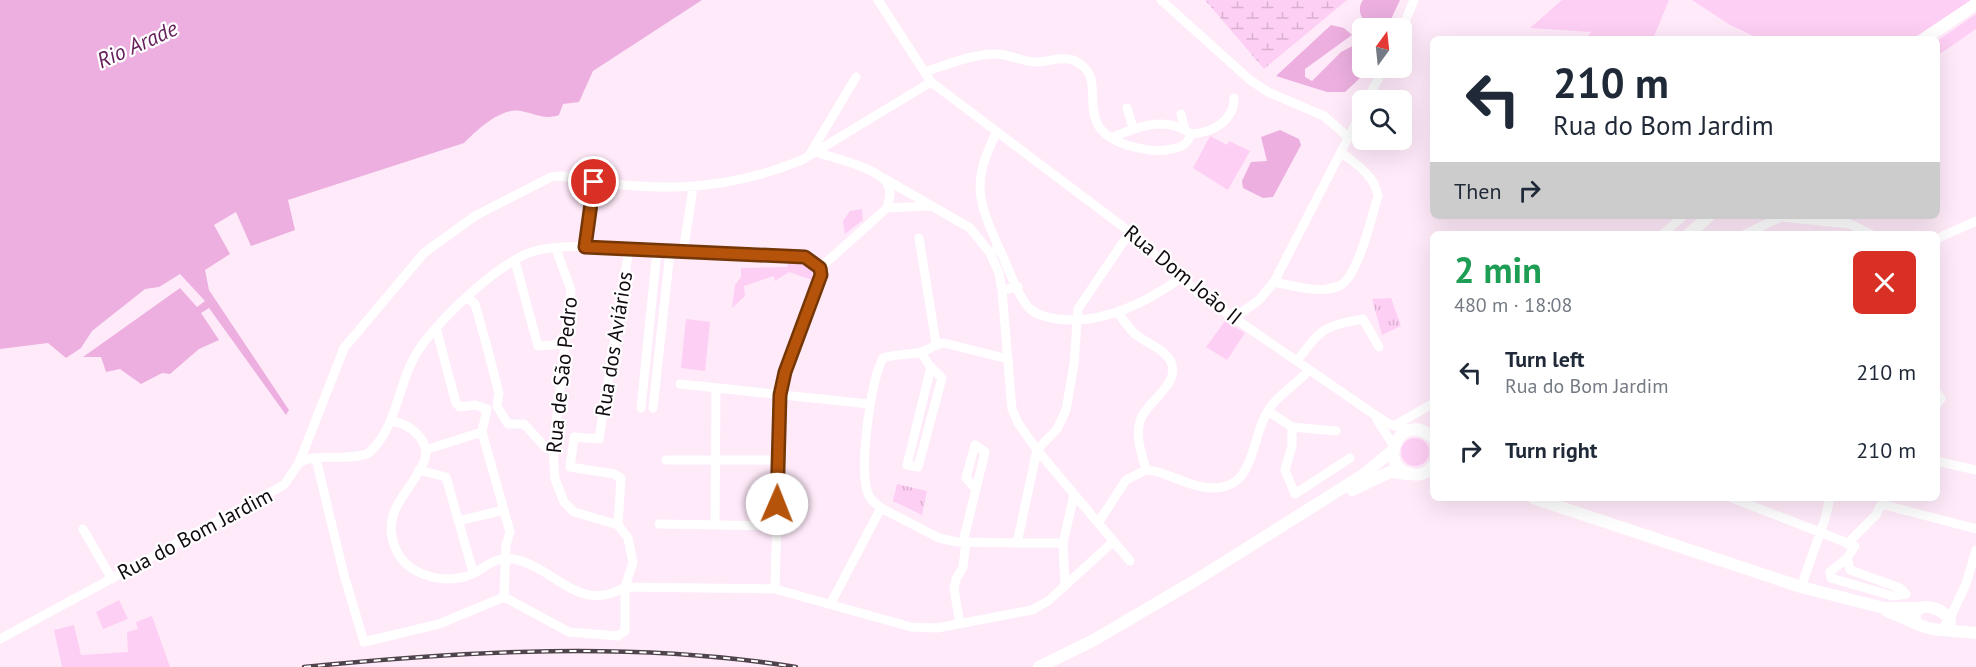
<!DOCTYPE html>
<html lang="en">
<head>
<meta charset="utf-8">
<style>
  body { margin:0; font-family:"PT Sans",sans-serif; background:#f6f6f7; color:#1f2937; height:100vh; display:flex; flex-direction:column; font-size:22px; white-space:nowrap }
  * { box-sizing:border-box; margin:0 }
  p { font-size:20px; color:#747a83 }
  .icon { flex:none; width:33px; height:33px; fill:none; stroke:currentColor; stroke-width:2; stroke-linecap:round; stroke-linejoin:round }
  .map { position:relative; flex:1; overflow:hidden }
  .drawer { position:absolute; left:1430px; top:231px; width:510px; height:270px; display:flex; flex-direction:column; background:#fff; border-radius:9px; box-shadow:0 6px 24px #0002 }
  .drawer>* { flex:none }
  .banner { position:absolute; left:1430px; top:36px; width:510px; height:183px; border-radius:9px; box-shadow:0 6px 24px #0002; background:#fff; color:#1f2937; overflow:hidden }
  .needle { width:39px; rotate:15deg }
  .fabs { position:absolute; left:1352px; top:18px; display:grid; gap:12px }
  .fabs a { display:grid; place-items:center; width:60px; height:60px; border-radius:9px; background:#fff; box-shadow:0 6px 24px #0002; font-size:30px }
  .pin { position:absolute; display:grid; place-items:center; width:51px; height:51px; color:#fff; margin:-26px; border:3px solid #fff; border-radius:50%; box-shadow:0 2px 6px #0007 }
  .me { position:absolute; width:66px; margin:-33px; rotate:1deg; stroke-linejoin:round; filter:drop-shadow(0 0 4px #0008) }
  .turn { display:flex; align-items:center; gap:21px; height:126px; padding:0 24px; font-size:27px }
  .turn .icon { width:78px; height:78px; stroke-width:2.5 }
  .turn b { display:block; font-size:42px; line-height:51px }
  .then { display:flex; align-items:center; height:57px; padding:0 24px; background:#0003; gap:12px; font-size:22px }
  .round { display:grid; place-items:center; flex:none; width:63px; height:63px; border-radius:9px; background:#f6f6f7 }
  .head { display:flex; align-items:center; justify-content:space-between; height:102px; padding:0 24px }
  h1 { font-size:36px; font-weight:800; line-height:45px; color:#1e9e55 }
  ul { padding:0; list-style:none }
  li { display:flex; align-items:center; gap:18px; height:78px; padding:0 24px }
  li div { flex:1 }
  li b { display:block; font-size:22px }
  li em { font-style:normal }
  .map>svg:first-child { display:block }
</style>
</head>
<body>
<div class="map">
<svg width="1976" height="667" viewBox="0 0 1976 667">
  <defs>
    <pattern id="wetland-marsh" width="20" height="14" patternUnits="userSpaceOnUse" patternTransform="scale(1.5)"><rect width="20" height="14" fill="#fecff4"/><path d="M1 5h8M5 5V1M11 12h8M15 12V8" fill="none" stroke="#d9b0d0"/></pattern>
    <pattern id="park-tufts" width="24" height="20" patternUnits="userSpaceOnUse" patternTransform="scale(1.5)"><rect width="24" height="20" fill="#fecff4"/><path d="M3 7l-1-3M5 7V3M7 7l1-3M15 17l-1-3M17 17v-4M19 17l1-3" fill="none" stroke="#d9b0d0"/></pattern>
  </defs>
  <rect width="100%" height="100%" fill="#ffeafa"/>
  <path fill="#fecff4" d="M1562,0H1669L1653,39H1586L1591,32L1530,28Z
    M1692,0H1971L1912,39H1760L1730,25Z
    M1976,14V29L1937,56V41Z
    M1210,136L1227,145L1229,141L1250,151L1228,190L1193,168Z
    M862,209L863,220L845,234L843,221L850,211Z
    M788,261L806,262L813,269L812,280L789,272L775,281L774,276L744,286L745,296L732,308L735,285L741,277V268L787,267Z
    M686,319L710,322L705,371L681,368Z
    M1225,321L1245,333L1227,360L1206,347Z
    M1401 452a14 14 0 1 1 28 0a14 14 0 1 1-28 0Z
    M119,600L128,619L103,629L96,612Z
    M152,616L170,667H62L54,630L74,625L81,655L128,652L127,632L138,629L136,622Z"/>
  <path fill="url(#wetland-marsh)" d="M1205,0H1347L1264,69Z"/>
  <path fill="url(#park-tufts)" d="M1391,298L1401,326L1382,335L1372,299Z
    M897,484L927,491L922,515L893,501Z"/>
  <path fill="#ecafdf" d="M0,0H702L593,71L579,102L563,104L559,115C544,120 536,114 521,111C501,107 477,130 464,143L288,200L295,230L251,246L236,212L214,225L230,254L205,270L209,290L289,410L286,415L209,308L201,313L219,340L199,349L170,374L162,373L141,384L120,369L106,372L101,357H83L180,288L197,307L205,301L180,274L159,287L145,289L92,331L81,348L66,358L48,343L0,349Z
    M1363,0H1400L1387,28H1368C1362,19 1356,10 1363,0Z
    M1331,25L1344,28L1352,35L1305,69V77L1312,81L1341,52L1362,41V68H1366L1359,79L1345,92H1327L1276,76Z
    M1280,130L1299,139L1301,145L1273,197L1263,198L1243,188L1242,181L1251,162L1267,161L1261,137Z"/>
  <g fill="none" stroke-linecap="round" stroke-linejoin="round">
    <path stroke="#fff" stroke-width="9" d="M878,0L931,82L1130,232L1198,293L1372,413L1389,424L1411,430
      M1161,0L1250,80L1268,92L1324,116L1348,137
      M1401,32L1414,0
      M924,72C947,65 972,54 996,54C1009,54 1022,62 1036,62C1048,62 1061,56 1073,60C1116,78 1064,127 1130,146C1141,149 1154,152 1166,150C1178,148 1187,147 1191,134C1166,115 1136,127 1111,138
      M1367,100L1384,68
      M1127,108L1133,128
      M1181,114L1185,130
      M996,133C972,183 977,199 999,248
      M1191,134C1212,133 1234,121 1234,98
      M816,152C833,158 880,168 888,185C892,192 889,201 887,208L820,268
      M810,154L856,77
      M885,179L970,228L990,253
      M887,208L929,206
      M1663,234L1683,216
      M1745,234L1781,217L1850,224L1871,234
      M919,238L936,343
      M1936,239L1976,221
      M585,247L594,182
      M683,253L693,188
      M515,261L538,346L565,344
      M1274,282C1294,286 1319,294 1339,286C1358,278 1372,215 1378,196C1375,176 1356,164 1341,152
      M1018,287L1002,290L999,273L990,253L999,248C1008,266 1015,291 1028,307C1036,315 1046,317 1057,319C1102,325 1146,303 1182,277
      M1002,290L1012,409L1018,423L1037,450L1130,561
      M468,298L475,304L487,347L499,393L497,406
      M1118,312C1123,320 1128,327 1135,334C1146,343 1165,349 1171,362C1181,385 1146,401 1140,421C1135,437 1142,455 1146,470
      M1234,318L1259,300L1274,282L1362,111
      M436,328L456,403L460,407L475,405L487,409
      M921,352L929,365L942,378L918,467L907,465L931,367
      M1297,361C1321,329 1323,326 1363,319L1379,347
      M680,384L869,404
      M1936,391L1941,399L1936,406
      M497,406L508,424H524L545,447L553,451
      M641,408L657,251
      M653,408L670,252
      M487,409L482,432L510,532L506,545L504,597
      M1268,411L1292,427L1336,431
      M1377,420L1394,446
      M392,421C413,425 434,443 422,466C408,494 381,512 395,547C405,574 438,583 464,577C482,573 492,555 513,559C556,567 578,615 625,587L633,562L628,538L618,525L574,512L564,502L555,479L553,451L571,290L556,249
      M1394,426L1432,404
      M1292,427V446L1285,470L1295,494L1350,458
      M425,450L482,432
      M1037,450L1057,429L1066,410L1074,364L1078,309L1130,232
      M316,459L344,575L364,642L439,624L504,597L569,632L618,636L625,631V587L775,589L780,395L785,372L821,275L820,268
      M666,460H778
      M1936,461L1976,470
      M299,463C316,452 348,462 369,453C401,423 396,377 425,341C448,312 491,271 524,255C556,239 633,250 669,252C714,255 760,257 805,257L820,268
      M419,470L446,477L473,572
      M1732,498L1855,546L1847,558L1830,572L1831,578L1893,596L1906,594L1900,588L1850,570L1847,558
      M881,508L939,538L957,542L1017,543L1037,450
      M458,521L504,510
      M1098,523L1126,480L1146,470C1170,472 1189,488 1213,488C1259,488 1249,433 1272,405C1282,392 1298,383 1309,370
      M659,524L777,526
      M618,525L621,478L614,474L570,467L574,437L599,439L629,249
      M715,525L716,388
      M83,529L112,579
      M963,542L985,452L975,445L966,478L976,489
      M1017,543H1063L1074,495
      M1063,543L1065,586
      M1847,544L1876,515L1881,504L1976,529
      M1801,587L1825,519L1830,498
      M775,589L911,627L937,628L1032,610L1048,601L1114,541
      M831,603L881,508C876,504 870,500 868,494C859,468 870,383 883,358C895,354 905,355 917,353C927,352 933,344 944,343L1008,359
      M1950,618L1966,584L1976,550
      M960,624L954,589L956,579L963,567L966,542
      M0,639L284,485L299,463L344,348L424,253L475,216L551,177L561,176C647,192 719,194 802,160L931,82"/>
    <path stroke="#fff" stroke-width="12" d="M1924,39L1976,4
      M1689,234L1709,216
      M1432,437C1400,409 1375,467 1411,474C1419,476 1427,473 1432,467
      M1352,490L1390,472L1407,474
      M1533,498L1801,587L1884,608H1918
      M1887,611C1906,618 1923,630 1943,630L1950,621C1945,610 1926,602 1915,611V623
      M1943,630L1976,633
      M1039,667L1094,640L1196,580L1363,475L1393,450"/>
    <defs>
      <path id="rail" d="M304,667C468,651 632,641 796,667"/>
    </defs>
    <use href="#rail" stroke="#4f434c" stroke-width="4.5"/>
    <use href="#rail" stroke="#fff" stroke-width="2" stroke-dasharray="7" stroke-linecap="butt"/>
  </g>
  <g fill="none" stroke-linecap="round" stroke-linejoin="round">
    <defs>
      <path id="route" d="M594,182L585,247L805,257L820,268L821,275L785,372L780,395L777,504"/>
    </defs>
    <use href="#route" stroke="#753606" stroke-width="15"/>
    <use href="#route" stroke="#b45309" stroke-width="10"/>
  </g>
  <g text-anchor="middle" stroke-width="4.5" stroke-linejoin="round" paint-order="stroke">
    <g font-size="21" fill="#11090f" stroke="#fff">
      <text transform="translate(1183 275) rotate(39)" y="7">Rua Dom João II</text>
      <text transform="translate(614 344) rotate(-81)" y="7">Rua dos Aviários</text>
      <text transform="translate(562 375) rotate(-84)" y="7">Rua de São Pedro</text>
      <text transform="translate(195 534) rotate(-28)" y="7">Rua do Bom Jardim</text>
    </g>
    <g font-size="22" font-style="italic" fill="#65205b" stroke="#fff">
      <text transform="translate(137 44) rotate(-24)" y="8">Rio Arade</text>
    </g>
  </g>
</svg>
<div class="fabs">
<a><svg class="needle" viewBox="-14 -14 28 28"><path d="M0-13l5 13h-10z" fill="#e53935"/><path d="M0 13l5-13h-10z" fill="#747a83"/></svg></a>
<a><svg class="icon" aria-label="search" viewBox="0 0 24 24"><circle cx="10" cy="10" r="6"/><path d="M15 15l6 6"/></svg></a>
</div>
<div class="pin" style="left:594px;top:182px;background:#d93025"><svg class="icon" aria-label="arrive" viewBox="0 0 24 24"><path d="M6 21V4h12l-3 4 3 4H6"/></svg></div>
<svg class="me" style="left:777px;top:504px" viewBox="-20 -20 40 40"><circle r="19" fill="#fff"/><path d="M0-13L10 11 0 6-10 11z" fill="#b45309"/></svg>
<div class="banner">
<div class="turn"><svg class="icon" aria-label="left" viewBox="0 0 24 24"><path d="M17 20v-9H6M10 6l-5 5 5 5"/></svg><div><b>210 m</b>Rua do Bom Jardim</div></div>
<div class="then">Then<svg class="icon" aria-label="right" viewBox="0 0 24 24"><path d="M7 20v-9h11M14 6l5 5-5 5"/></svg></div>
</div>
<section class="drawer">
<div class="head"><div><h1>2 min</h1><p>480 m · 18:08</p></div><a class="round" style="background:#d93025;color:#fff"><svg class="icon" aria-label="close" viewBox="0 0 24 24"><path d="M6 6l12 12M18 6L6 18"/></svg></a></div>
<ul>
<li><svg class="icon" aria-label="left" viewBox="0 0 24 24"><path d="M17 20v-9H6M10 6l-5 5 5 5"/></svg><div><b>Turn left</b><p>Rua do Bom Jardim</p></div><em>210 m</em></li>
<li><svg class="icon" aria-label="right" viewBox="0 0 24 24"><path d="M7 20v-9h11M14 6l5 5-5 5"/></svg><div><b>Turn right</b></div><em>210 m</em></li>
</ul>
</section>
</div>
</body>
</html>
